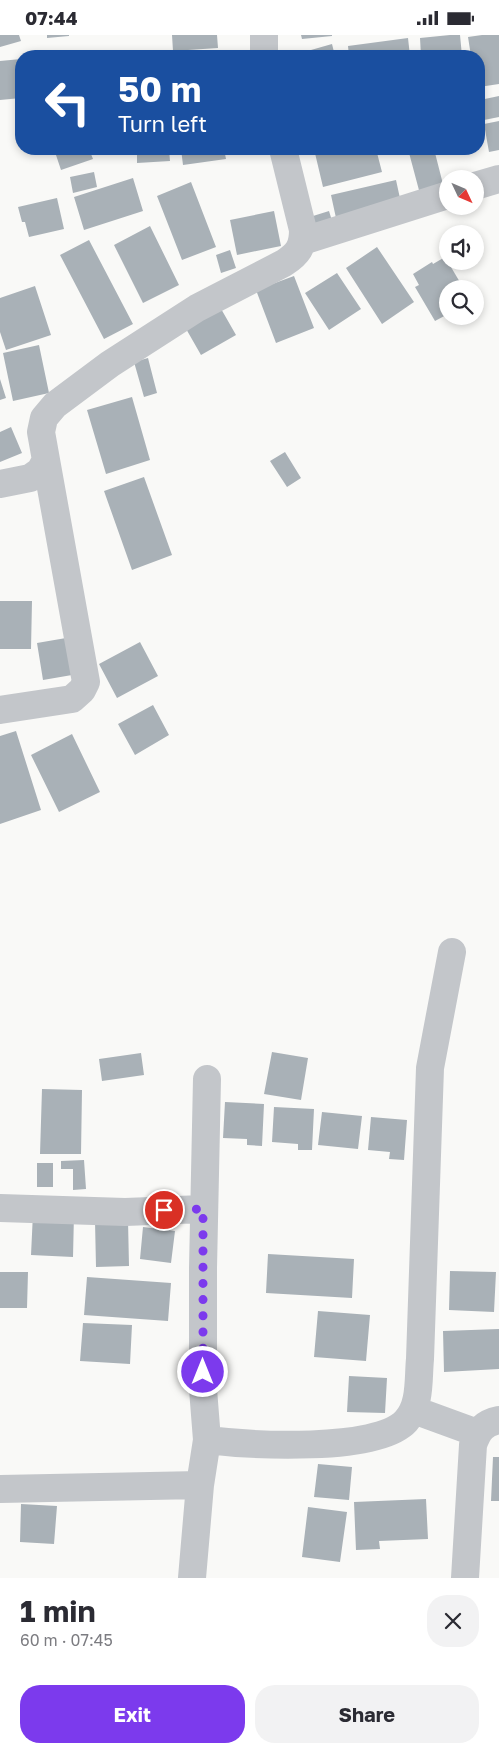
<!DOCTYPE html>
<html lang="en">
<head>
<meta charset="utf-8">
<style>
  body { margin:0; font-family:"Golos Text",sans-serif; background:#f2f2f3; color:#2b2b33; height:100vh; display:flex; flex-direction:column; font-size:19px; white-space:nowrap }
  * { box-sizing:border-box; margin:0 }
  p { font-size:16px; color:#7c7c81 }
  .icon { flex:none; width:28px; height:28px; fill:none; stroke:currentColor; stroke-width:2; stroke-linecap:round; stroke-linejoin:round }
  .map { position:relative; height:1543px; overflow:hidden }
  .drawer { display:flex; flex-direction:column; background:#fff; flex:1 }
  .drawer>* { flex:none }
  .hud { position:absolute; left:15px; top:15px; width:470px; height:105px; border-radius:20px; box-shadow:0 2px 8px #0003; background:#1a4fa0; color:#fff; overflow:hidden }
  .needle { width:32px; rotate:134deg }
  .buttons { position:absolute; left:439px; top:135px; display:grid; gap:10px }
  .buttons a { display:grid; place-items:center; width:45px; height:45px; border-radius:50%; background:#fff; box-shadow:0 2px 8px #0003; font-size:25px }
  .pin { position:absolute; display:grid; place-items:center; width:42px; height:42px; color:#fff; margin:-21px; border:2px solid #fff; border-radius:50%; box-shadow:0 1px 5px #0007 }
  .me { position:absolute; width:55px; margin:-28px; rotate:0deg; stroke-linejoin:round; filter:drop-shadow(0 0 4px #0008) }
  .turn { display:flex; align-items:center; gap:18px; height:105px; padding:0 20px; font-size:22px }
  .turn .icon { width:65px; height:65px; stroke-width:2.5 }
  .turn b { display:block; font-size:35px; line-height:42px }
  .round { display:grid; place-items:center; flex:none; width:52px; height:52px; border-radius:20px; background:#f2f2f3 }
  .head { display:flex; align-items:center; justify-content:space-between; height:85px; padding:0 20px }
  h1 { font-size:30px; font-weight:700; line-height:38px }
  .button { display:flex; gap:10px; margin-top:auto; padding:10px 20px }
  .button a { flex:1; height:58px; border-radius:20px; background:#7c3aed; color:#fff; font-size:20px; font-weight:700; line-height:58px; text-align:center }
  .button a+a { background:#f2f2f3; color:#2b2b33 }
  .status { display:flex; justify-content:space-between; align-items:center; height:35px; padding:0 25px; background:#fff; direction:ltr }
  .status svg { height:14px; fill:currentColor }
  .map>svg:first-child { display:block }
</style>
</head>
<body>
<div class="status"><b>07:44</b><svg viewBox="0 0 49 12"><path d="M0 12V9h3v3zM5 12V6h3v6zM10 12V3h3v9zM15 12V0h3v12zM26 1h20v11H26zM47 4h2v5h-2z"/></svg></div>
<div class="map">
<svg width="499" height="1543" viewBox="0 0 499 1543">
  <rect width="100%" height="100%" fill="#f9f9f7"/>
  <path fill="#a9b1b7" d="M0,0H19L21,6L0,12Z
    M47,0H69V1L47,3Z
    M172,0H217L218,13L173,16Z
    M301,0H332V1L302,4Z
    M450,0H460L462,21H421L420,3Z
    M482,0H499V49L479,52V21H471L468,2Z
    M408,3L410,21H349L348,11Z
    M332,9L335,21H290Z
    M21,24V63L0,65V26Z
    M499,61V82L484,85L480,65Z
    M499,86V115L489,117L484,89Z
    M54,114H89L93,124L61,135Z
    M137,114H169L170,126L137,128Z
    M181,114H224L226,124L183,130Z
    M314,114H376L382,137L323,152Z
    M408,114H434L444,153L420,159Z
    M94,137L97,152L73,158L70,142Z
    M133,143L143,176L84,195L74,162Z
    M396,145L401,168L336,183L331,160Z
    M191,147L216,212L182,225L157,161Z
    M57,163L64,194L29,202L25,187H22L18,172Z
    M274,176L281,211L237,220L230,185Z
    M329,176L333,189L317,194L313,181Z
    M150,191L179,250L143,268L114,210Z
    M89,205L133,289L104,304L60,220Z
    M377,212L414,267L382,289L346,233Z
    M230,215L236,233L221,238L216,220Z
    M445,222L464,254H448V279L435,286L415,252L419,250L413,239L432,227L433,229Z
    M337,238L361,274L329,295L305,258Z
    M294,241L314,293L276,308L256,255Z
    M35,251L51,300L6,315L0,297V263Z
    M220,272L236,300L201,320L185,292Z
    M39,310L49,358L13,366L3,318Z
    M148,323L157,358L144,362L134,327Z
    M0,344L6,363L0,365Z
    M132,362L150,425L106,439L87,375Z
    M11,392L22,418L0,427V397Z
    M285,417L301,443L287,452L270,426Z
    M144,442L172,520L132,535L104,456Z
    M0,566H32L31,614H0Z
    M66,603L72,640L43,645L37,608Z
    M140,607L158,641L117,663L99,629Z
    M153,670L169,700L135,720L118,689Z
    M16,696L41,775L0,789V701Z
    M72,699L100,757L59,777L31,720Z
    M272,1017L308,1023L301,1065L264,1059Z
    M141,1018L144,1040L102,1046L99,1024Z
    M42,1054L82,1055L81,1119H40Z
    M225,1067L264,1069L262,1111L247,1110V1104L223,1103Z
    M274,1072L314,1074L312,1115H298V1109L272,1107Z
    M322,1077L362,1081L358,1114L318,1110Z
    M371,1082L407,1085L404,1125L389,1124L390,1117L368,1115Z
    M84,1125L86,1154L73,1155V1134H61V1126Z
    M37,1128H53V1152H37Z
    M33,1178L74,1179L73,1222L31,1220Z
    M128,1185L129,1231L96,1232L95,1186Z
    M143,1192L175,1196L171,1228L140,1224Z
    M268,1219L354,1224L352,1263L266,1258Z
    M450,1236L496,1237L494,1277L449,1275Z
    M0,1237H28L27,1273H0Z
    M87,1242L171,1248L168,1286L84,1280Z
    M318,1276L370,1280L366,1326L314,1322Z
    M83,1288L132,1290L130,1329L80,1326Z
    M499,1294V1334L444,1337L443,1296Z
    M349,1341L387,1343L385,1378L347,1377Z
    M493,1422H499V1466H491Z
    M318,1429L352,1432L349,1465L314,1462Z
    M426,1464L428,1504L379,1506L380,1514L356,1515L354,1467Z
    M21,1469L57,1471L54,1509L20,1507Z
    M308,1472L347,1477L340,1527L302,1522Z"/>
  <g fill="none" stroke-linecap="round" stroke-linejoin="round">
    <path stroke="#c3c6ca" stroke-width="28" d="M264,0V21
      M475,151L499,144
      M303,206L448,160
      M0,449L30,443L40,436L46,425L41,397L44,383L55,370L110,329L197,273L284,228C298,219 303,212 303,195L283,114
      M0,675L72,664L82,655L86,647L46,425
      M0,1173L125,1177L203,1174
      M414,1375L477,1398
      M207,1405C249,1410 377,1418 406,1386C421,1370 418,1344 420,1324L430,1033L452,917
      M0,1454L200,1450
      M192,1543L200,1450L207,1405L203,1354V1233L207,1044
      M465,1543L473,1410C478,1395 484,1388 499,1385"/>
  </g>
  <g fill="none" stroke-linecap="round" stroke-linejoin="round">
    <path stroke="#7c3aed" stroke-width="9" stroke-dasharray="0 16.2" d="M164,1175L203,1174V1337"/>
  </g>
</svg>
<div class="buttons">
<a><svg class="needle" viewBox="-14 -14 28 28"><path d="M0-13l5 13h-10z" fill="#e53935"/><path d="M0 13l5-13h-10z" fill="#7c7c81"/></svg></a>
<a><svg class="icon" aria-label="sound" viewBox="0 0 24 24"><path d="M4 9h4l5-4v14l-5-4H4zM17 9q2 3 0 6"/></svg></a>
<a><svg class="icon" aria-label="search" viewBox="0 0 24 24"><circle cx="10" cy="10" r="6"/><path d="M15 15l6 6"/></svg></a>
</div>
<div class="pin" style="left:164px;top:1175px;background:#d93025"><svg class="icon" aria-label="arrive" viewBox="0 0 24 24"><path d="M6 21V4h12l-3 4 3 4H6"/></svg></div>
<svg class="me" style="left:203px;top:1337px" viewBox="-20 -20 40 40"><circle r="17" fill="#7c3aed" stroke="#fff" stroke-width="3"/><path d="M0-11L8 9 0 5-8 9z" fill="#fff"/></svg>
<div class="hud">
<div class="turn"><svg class="icon" aria-label="left" viewBox="0 0 24 24"><path d="M17 20v-9H6M10 6l-5 5 5 5"/></svg><div><b>50 m</b>Turn left</div></div>
</div>
</div>
<section class="drawer">
<div class="head"><div><h1>1 min</h1><p>60 m · 07:45</p></div><a class="round"><svg class="icon" aria-label="close" viewBox="0 0 24 24"><path d="M6 6l12 12M18 6L6 18"/></svg></a></div>
<div class="button"><a>Exit</a><a>Share</a></div>
</section>
</body>
</html>
